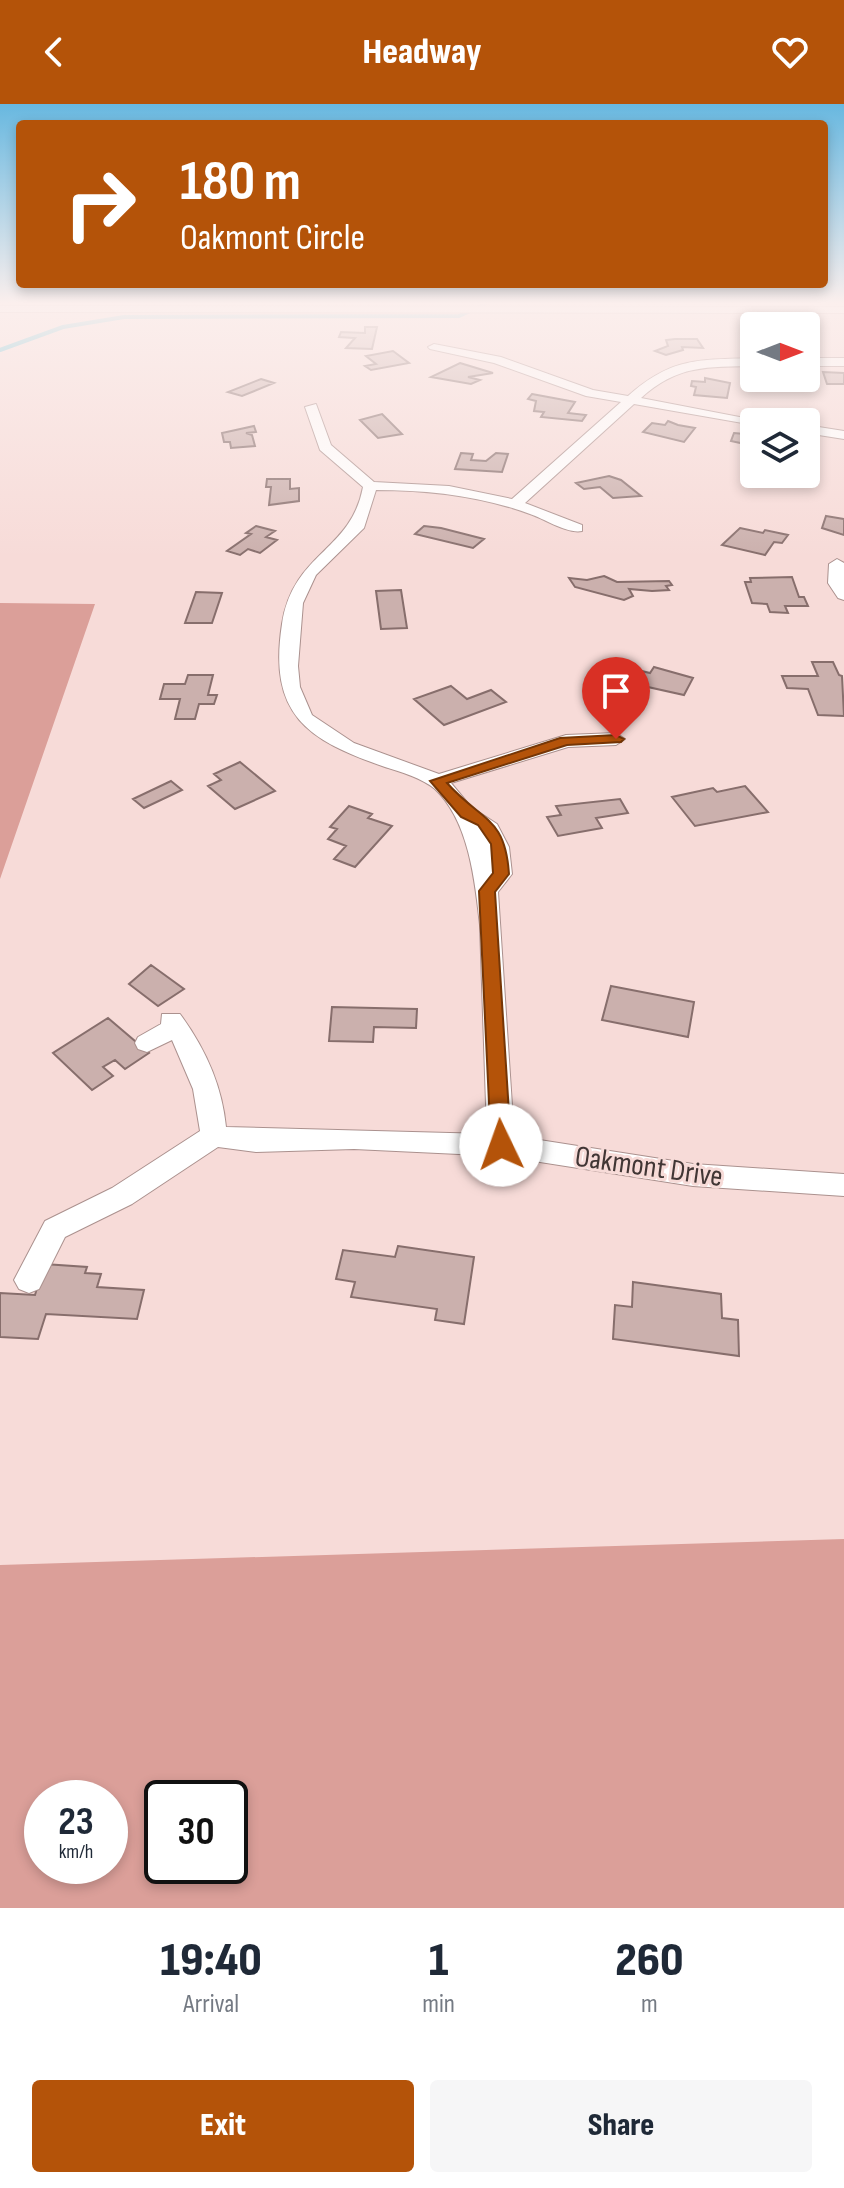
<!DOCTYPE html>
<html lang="en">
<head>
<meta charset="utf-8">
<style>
  body { margin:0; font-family:"Sofia Sans Condensed",sans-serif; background:#f6f6f7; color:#1f2937; height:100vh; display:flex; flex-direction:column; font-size:30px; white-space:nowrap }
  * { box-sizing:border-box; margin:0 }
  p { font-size:26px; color:#747a83 }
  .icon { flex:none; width:44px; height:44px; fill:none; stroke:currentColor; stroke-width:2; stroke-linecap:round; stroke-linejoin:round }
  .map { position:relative; height:1804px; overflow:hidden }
  .side { display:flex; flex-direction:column; background:#fff; flex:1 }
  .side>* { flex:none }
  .guide { position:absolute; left:16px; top:16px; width:812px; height:168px; border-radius:8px; box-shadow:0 4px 12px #0003; background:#b45309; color:#fff; overflow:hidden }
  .needle { width:52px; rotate:90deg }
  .buttons { position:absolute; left:740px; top:208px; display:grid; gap:16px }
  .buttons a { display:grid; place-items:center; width:80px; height:80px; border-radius:8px; background:#fff; box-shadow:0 4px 12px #0003; font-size:40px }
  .speed { position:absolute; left:24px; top:1676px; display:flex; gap:16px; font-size:40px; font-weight:700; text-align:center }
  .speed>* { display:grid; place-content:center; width:104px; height:104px; border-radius:50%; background:#fff; box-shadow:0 4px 12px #0003; line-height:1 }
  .speed small { font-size:20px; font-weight:400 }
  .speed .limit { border:4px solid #111; border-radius:12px; background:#fff; color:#111 }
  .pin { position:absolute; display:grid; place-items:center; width:68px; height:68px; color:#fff; margin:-82px -34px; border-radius:50% 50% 50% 0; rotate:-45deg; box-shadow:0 0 8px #0007 }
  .pin .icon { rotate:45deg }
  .me { position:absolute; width:88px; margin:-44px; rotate:357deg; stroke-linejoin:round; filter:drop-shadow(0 0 6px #0008) }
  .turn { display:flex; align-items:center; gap:28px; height:168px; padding:0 32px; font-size:36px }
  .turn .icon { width:104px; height:104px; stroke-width:2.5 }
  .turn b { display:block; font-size:56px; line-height:68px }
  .eta { display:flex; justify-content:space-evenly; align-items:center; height:136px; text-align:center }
  .eta b { font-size:48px; font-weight:800; line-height:56px }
  .action { display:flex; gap:16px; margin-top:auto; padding:16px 32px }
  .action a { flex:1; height:92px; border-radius:8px; background:#b45309; color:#fff; font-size:32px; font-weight:800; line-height:92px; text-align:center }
  .action a+a { background:#f6f6f7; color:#1f2937 }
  header { display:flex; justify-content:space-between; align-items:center; height:104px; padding:0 32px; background:#b45309; color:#fff; font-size:36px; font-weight:800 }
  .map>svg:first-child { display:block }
</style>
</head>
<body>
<header><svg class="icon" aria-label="back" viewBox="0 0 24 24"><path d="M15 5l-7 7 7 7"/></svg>Headway<svg class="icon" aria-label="heart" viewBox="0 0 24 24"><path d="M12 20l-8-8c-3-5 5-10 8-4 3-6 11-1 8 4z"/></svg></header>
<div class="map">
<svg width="844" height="1804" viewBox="0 0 844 1804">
  <rect width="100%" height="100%" fill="#f7dbd8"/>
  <path fill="#db9f99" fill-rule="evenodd" d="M0,499L95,500L0,775Z
    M844,1435V1804H0V1461ZM42,1694H110V1762H42ZM162,1694H230V1762H162Z"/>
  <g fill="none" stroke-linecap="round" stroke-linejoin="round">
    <path stroke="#49bdd5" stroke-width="4" d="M0,246L63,223L124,213L459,212L485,200"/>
  </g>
  <path fill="#cbb0ad" stroke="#876e6c" stroke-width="2" d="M365,223H377L372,245L346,244L355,234L339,233L341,228L365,229Z
    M675,235H697L703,244L682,243L683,246L666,251L655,247L668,242L666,236Z
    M393,247L409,259L371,266L365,262L376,260L366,252Z
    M460,259L493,269L468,273L480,276L471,280L431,273Z
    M823,268L844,269V280H827Z
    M705,274L730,279L727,294L694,291L696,283L691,282L692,277L705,278Z
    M261,275L274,279L242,292L228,288Z
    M532,290L575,298L568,309L586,311L582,317L541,313L544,308L534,307L536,297L528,295Z
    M382,310L402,330L378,334L360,316Z
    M668,317L678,321L695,324L684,338L643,328L652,319L665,321Z
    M254,322L256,328L246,329L252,331L255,342L231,344L230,338H224L222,329Z
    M734,329L754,331V342L731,337Z
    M461,349L473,350L471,356L486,357L496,349L508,350L502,368L455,365Z
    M609,372L621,376L641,392L613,394L600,383L584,385L576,379Z
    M267,375H290V385L299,384V397L269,401L271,383H266Z
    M826,412L844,415V431L822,424Z
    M256,422L275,427L266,433L277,436L260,449L248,445L240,451L227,447L251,430L246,429Z
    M424,422L441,424L484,435L473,444L415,430Z
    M740,424L763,429L765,426L788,431L782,439L774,438L765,451L722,441Z
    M604,472L617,478L669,477L672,481L666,482L669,486L652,487L629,485L633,492L624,496L575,483L569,474L587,476Z
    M792,473L799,493H804L808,502H785L788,509L770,508L767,500L752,499L745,478H751L750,474Z
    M401,486L407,524L381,525L376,487Z
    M196,488L222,489L212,519H185Z
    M812,558H833L839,571L842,572L844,612L818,611L808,585L787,584L782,572H818Z
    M654,563L693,574L684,591L621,577L629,564L650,569Z
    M188,571H213L208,591H217L214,600H199L195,615H175L180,595H160L164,580H185Z
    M451,582L467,595L491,586L506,598L444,621L414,595Z
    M240,658L275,687L235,705L208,682L221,676L214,670Z
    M171,677L182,686L144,704L133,695Z
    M745,682L768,708L695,722L672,693L713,684L717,688Z
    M620,695L628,709L596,714L602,724L558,732L547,713L561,711L556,702Z
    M349,702L372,710L368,714L392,722L355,763L334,755L346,742L328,735L337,725L330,723Z
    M151,861L184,885L158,902L129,880Z
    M611,882L694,898L688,933L602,916Z
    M332,903L417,905L416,924L374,923L373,938L329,937Z
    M108,914L149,949L125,965L115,956L103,963L113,972L92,986L53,949Z
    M398,1142L474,1153L464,1220L435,1216L437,1205L351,1193L355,1178L336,1175L343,1146L395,1153Z
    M44,1160L87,1163L85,1169L101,1170L97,1183L144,1186L137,1215L46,1210L38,1235L0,1233V1189L35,1191Z
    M633,1178L721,1190L722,1214L738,1216L739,1252L613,1235L615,1201L632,1203Z"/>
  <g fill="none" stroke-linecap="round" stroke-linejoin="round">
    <defs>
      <path id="minor" d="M0,202L844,203V209L0,208Z
        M434,240L501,253L593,286L628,292C672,253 698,256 754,254V262C707,263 677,261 641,294L765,318H754V321L634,300L525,399L582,421V427C567,430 545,415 530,410C481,392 428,386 376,386L364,424L316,471L303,499L298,562L300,583L312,611L354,639L439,670L566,631L616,629L625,635L616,641L568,643L451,679L471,703L497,720L509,743L512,770L498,788L514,1032L693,1060L844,1070V1092L693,1082L501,1052L354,1045L256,1048L218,1043L132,1100L65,1133L39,1185L29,1189L19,1185L14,1176L45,1117L112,1084L200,1027L193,985L172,936L147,948L138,945L135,939L138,933L161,920L162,910H180C205,944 222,981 226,1023L487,1030L480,821C475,777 469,717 435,685C422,674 401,668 385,663C307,636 268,611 282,520C293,448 351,448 363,383L320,346L305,303L316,300L331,341L374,378L449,382L512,395L621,298L586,292L494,259L430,245L428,243Z
        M806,254H844V262H806Z
        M806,321L844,327V335L806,329Z
        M837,455L844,459V496L838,494L828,479L829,460Z"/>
    </defs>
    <use href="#minor" stroke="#ab918e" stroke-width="2"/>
    <use href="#minor" fill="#fff" fill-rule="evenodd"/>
  </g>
  <linearGradient id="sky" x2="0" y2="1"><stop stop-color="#68b8e0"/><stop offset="0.44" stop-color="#fbefed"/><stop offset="1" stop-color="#fbefed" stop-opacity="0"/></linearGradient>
  <rect width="844" height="453" fill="url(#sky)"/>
  <path fill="#b45309" stroke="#753606" stroke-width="2" d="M616,631L624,635L621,638L567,641L447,679C482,718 505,712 509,770L495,788L511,1041L501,1049L491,1041L479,787L493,769L491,740L478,721L461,713L430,677L560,634Z"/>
  <g text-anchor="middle" stroke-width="6" stroke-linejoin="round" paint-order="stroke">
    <g font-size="30" fill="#413635" stroke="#f7dbd8">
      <text transform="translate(649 1062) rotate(8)" y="10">Oakmont Drive</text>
    </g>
  </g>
</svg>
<div class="buttons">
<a><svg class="needle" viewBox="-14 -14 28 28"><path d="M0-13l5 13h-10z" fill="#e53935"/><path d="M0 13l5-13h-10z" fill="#747a83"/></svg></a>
<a><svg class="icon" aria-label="layers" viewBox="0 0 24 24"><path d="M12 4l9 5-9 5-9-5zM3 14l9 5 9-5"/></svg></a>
</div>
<div class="speed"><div>23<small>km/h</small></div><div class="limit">30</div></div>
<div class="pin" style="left:616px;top:635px;background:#d93025"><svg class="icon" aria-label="arrive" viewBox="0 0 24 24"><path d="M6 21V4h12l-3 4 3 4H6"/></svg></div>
<svg class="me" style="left:501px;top:1041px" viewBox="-20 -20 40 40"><circle r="19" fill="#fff"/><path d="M0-13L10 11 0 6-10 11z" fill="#b45309"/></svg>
<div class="guide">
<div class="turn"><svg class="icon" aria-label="right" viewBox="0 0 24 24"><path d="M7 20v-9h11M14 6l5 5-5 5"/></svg><div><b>180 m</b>Oakmont Circle</div></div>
</div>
</div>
<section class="side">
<div class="eta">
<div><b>19:40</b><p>Arrival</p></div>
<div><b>1</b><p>min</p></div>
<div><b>260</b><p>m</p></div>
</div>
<div class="action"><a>Exit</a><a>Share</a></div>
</section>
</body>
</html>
